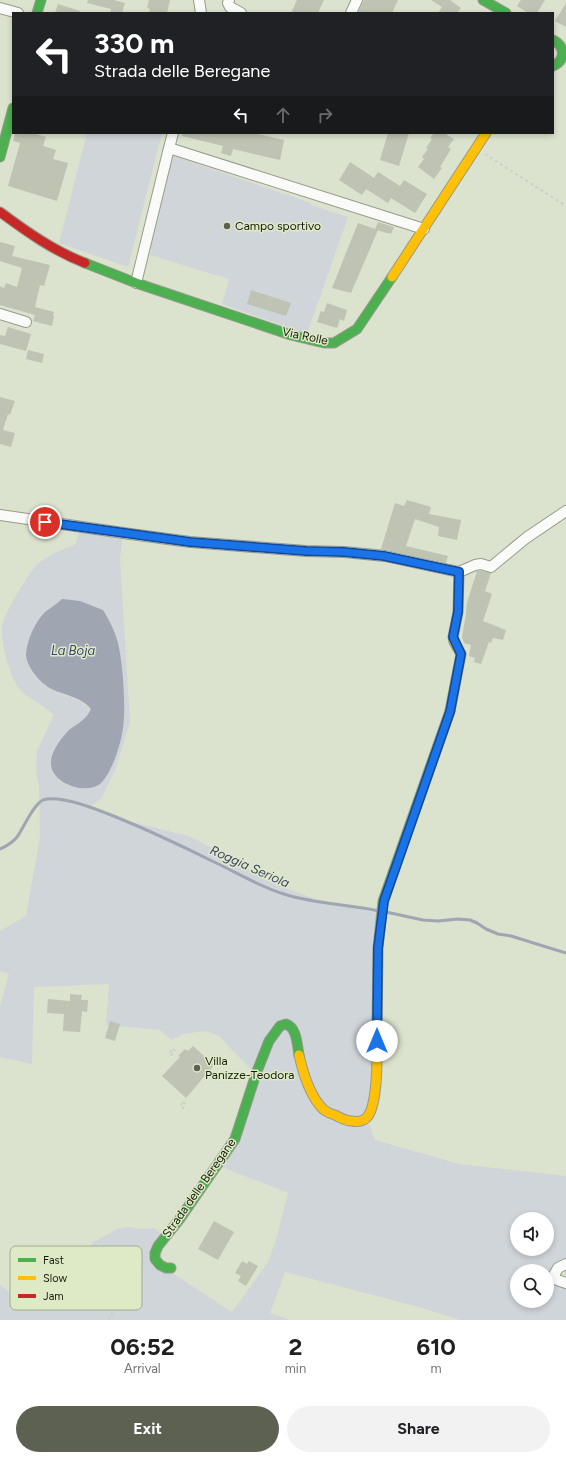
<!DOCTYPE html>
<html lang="en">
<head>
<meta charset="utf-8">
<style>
  body { margin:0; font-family:Figtree,sans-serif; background:#f2f2f2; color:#202124; height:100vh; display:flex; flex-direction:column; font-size:15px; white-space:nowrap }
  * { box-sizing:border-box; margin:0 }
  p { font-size:13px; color:#757577 }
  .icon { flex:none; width:22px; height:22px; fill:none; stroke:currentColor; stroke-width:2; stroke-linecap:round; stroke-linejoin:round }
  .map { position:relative; height:1320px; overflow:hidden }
  .drawer { display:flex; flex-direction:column; background:#fff; flex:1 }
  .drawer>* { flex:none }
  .banner { position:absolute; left:12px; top:12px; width:542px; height:122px; border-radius:0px; box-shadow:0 2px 6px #0003; background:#202124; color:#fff; overflow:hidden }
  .controls { position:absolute; left:510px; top:1212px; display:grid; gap:8px }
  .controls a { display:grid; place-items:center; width:44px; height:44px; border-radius:50%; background:#fff; box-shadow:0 2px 6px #0003; font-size:20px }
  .pin { position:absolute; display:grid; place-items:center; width:34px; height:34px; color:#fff; margin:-17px; border:2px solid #fff; border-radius:50%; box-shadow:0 1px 4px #0007 }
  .me { position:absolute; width:44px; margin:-22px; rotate:0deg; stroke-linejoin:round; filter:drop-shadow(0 0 3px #0008) }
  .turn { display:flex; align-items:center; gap:14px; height:84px; padding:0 16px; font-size:18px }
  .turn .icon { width:52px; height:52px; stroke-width:2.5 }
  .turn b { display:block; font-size:28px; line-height:34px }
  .lanes { display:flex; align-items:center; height:38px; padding:0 16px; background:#0003; justify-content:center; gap:20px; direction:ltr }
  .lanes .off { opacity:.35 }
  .eta { display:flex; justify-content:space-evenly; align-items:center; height:68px; text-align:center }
  .eta b { font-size:24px; font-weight:700; line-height:28px }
  .action { display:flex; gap:8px; margin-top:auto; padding:8px 16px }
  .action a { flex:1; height:46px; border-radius:24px; background:#5c6151; color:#fff; font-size:16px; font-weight:700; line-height:46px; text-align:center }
  .action a+a { background:#f2f2f2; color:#202124 }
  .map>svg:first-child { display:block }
</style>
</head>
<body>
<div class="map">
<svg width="566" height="1320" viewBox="0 0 566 1320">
  <rect width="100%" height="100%" fill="#dbe2ce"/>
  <path fill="#d0d5da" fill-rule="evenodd" d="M87,133H162L128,267L59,243Z
    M171,155L311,203V205L348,217L307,334L222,304L229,279L150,255L152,250L145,248Z
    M81,527L123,533L120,559L130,722L115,770L101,799L89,807L135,823L189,836L229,857L274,884L318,900L382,914L377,1072L367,1118L375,1140L459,1164L566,1176V1259L560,1261L550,1272V1279L560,1286L566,1287V1320H460L419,1307L285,1272L270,1313L290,1320H0V1285L29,1307L42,1304L68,1282L91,1244L106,1235L118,1229L129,1227L141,1229L154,1228L165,1237L160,1265L232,1312L268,1262L276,1240L288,1193L217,1165L256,1074L230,1048L219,1036L206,1031L183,1034L171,1040L160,1030L106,1025L109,984L34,987L32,1064L0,1057V1006L9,974L0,971V931L26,916L40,836L39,786L36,771L37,751L54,715C44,704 27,699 18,687C9,674 0,640 2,625C5,613 30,569 40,562C50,554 63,549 75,545ZM44,613L110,623L118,642L122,669L123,728L111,769L87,789L70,786L59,781L55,749L69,730L88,717L91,710C81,696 60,696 47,686C41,682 36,676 31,671C29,642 27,638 44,613ZM517,1219H547V1249H517ZM517,1271H547V1301H517Z"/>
  <path fill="#a0a5b2" d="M62,599L80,601L103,610C109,620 115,631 118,643C123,664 126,706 123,728C121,744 112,772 101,783C87,796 49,784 51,761C52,750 62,737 69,730C78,723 86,720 91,709C81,696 61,695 48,687C38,680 26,666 26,654C27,640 35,622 45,612C50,608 57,604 62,599Z"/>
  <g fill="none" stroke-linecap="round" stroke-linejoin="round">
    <path stroke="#a0a5b2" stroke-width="3" d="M0,849C7,846 12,843 17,837C24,827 33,805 43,800C60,794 99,810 116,817C148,830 180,845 212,861C236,872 258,886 284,894C314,904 347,904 379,911
      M386,912L423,920L438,921L458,919L470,920L477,923L486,929L498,934L511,936L566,953"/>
  </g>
  <path fill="#bec3b4" d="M88,0H114L125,3L122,13H110L111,9L87,3Z
    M149,0H170L167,13H149L150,9L147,8Z
    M297,0H324L318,13H291Z
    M364,0H398L392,13H358Z
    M431,0H450L461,8L457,13H438L442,7Z
    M521,0H545L537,13H528L517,6Z
    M566,3V27L555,21Z
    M58,4L80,11V13H55Z
    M15,133H33L46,137L43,146L56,150L53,159L68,163L57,201L8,186L20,143L13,141Z
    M183,133H254L284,140L280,160L233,149L231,156L221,153L223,146L182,136Z
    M388,133H409L399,166L380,160Z
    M434,133H444L454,139L448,147L451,149L440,167L442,168L434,179L418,167L424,159L422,157L428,149L426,148L432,139L430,138Z
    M350,162L374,178L378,172L400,186L404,180L427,194L415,213L391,198L388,203L366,189L362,195L339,180Z
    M378,222L394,227L391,234L376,230H378L351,293L332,288L358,223L375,229Z
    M0,242L15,246L12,256L50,265L44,286L40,285L35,307L54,312L53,316H54L52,326L33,321L35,315L0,305V286L4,288L6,283L17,287L22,268L0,261Z
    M251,290L291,303L286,316L247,304Z
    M327,303L347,310L344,321L340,319L337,328L317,322L321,311L324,312Z
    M8,327L31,334L26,351L0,344V335L5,336Z
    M28,350L44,354L42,363L26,359Z
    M0,397L15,401L10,415L8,414L3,430L15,433L11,447L0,444Z
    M407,500L431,507L429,514L461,520L457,540L438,536L439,527L415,519L406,546L448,556L446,563L381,549L395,503L404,506Z
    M477,571H481L491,573L485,591L492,594L483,621L506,630L503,640L493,638L491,643L489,642L481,664L474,662L475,658L469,656L471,645L464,643L462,637L466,614L467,603Z
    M70,994L82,995L81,1000H88L87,1012L82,1011L80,1032L63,1031L64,1014L47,1013L48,999L70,1001Z
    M110,1021L120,1024L115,1041L105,1038Z
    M193,1046L214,1065L186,1098L162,1076L180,1057L178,1056L185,1049L188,1051Z
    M214,1221L234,1232L218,1260L198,1249Z
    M242,1261L247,1264L249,1261L258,1266L246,1286L238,1281L241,1276L235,1273Z"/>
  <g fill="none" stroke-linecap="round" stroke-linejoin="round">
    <defs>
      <path id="street" d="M199,0L201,13
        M229,0L228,3L230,7L241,13
        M0,8L18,13
        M351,13L357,0
        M169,148L173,133
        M136,283L169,148L424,229
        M0,314L26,322
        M0,515L123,533L190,542L306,551L344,552L385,556L459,572L475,565L481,564L491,567L526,538L566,511
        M566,1264L558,1268L554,1275L557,1280L566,1283"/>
      <path id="fast" d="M483,0L506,13
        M37,13L41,0
        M553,40C565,46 566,60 553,66
        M0,157L13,108
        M85,263L136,283L291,335L324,343H334L357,329L392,277
        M377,1029L378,948L383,901L450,711
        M171,1268H166L160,1265L155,1259V1253L158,1246L179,1220L235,1139L256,1074L269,1041L280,1026L286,1024C297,1028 297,1044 299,1055"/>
      <path id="slow" d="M392,277L486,133
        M450,711L461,654L454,642L453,637L458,612L459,572
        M299,1055C303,1073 310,1097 324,1110C327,1112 331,1114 335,1115C341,1118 345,1121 352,1121C358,1122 364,1122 368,1116C379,1101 377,1048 377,1029"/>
      <path id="jam" d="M0,212C27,232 54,251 85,263"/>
    </defs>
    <use href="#street" stroke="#969b8b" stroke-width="12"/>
    <use href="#fast" stroke="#969b8b" stroke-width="11"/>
    <use href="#slow" stroke="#969b8b" stroke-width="11"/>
    <use href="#jam" stroke="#969b8b" stroke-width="11"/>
    <path stroke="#ced0ca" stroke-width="2" stroke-dasharray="3 3" stroke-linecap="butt" d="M485,154L566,206
      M173,1049L175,1051L171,1055L169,1053Z
      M183,1102L185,1104L183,1108L180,1106Z
      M108,1320C113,1313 118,1305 122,1298C130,1282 130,1274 144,1262"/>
    <use href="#street" stroke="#fafbf8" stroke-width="10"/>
    <use href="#fast" stroke="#4caf50" stroke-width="9"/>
    <use href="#slow" stroke="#ffc107" stroke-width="9"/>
    <use href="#jam" stroke="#c62828" stroke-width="9"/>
  </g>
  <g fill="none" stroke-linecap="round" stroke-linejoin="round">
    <defs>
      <path id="route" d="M45,522L190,542L306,551L344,552L384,556L459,572L458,612L453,637L461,654L450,712L384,901L378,948L377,1041"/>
    </defs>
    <use href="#route" stroke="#114b97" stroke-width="10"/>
    <use href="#route" stroke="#1a73e8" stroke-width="7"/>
  </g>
  <g fill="#5c6151" stroke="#deeac6" stroke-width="1.5">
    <circle cx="227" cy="226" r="4"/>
    <circle cx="197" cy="1068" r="4"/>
  </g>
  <g text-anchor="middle" stroke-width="3" stroke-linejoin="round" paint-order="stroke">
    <g font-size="12" fill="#171b0e" stroke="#deeac6" text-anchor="start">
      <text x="235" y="230">Campo sportivo</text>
      <text x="205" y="1065">Villa<tspan x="205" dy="14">Panizze-Teodora</tspan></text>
    </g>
    <g font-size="12" fill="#171b0e" stroke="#deeac6">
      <text transform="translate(305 336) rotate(12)" y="4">Via Rolle</text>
      <text transform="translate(199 1188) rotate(-55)" y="4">Strada delle Beregane</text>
    </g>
    <g font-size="13" font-style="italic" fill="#3e436c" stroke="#deeac6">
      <text x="73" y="655">La Boja</text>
      <text transform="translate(250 866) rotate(24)" y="5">Roggia Seriola</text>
    </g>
  </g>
  <rect x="10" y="1246" width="132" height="64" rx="6" fill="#deeac6" stroke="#a2ac8f" stroke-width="1"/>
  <rect x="18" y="1258" width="18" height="4" fill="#4caf50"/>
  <rect x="18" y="1276" width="18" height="4" fill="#ffc107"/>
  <rect x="18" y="1294" width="18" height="4" fill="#c62828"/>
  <g font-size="11" fill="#171b0e">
    <text x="43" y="1264">Fast</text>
    <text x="43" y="1282">Slow</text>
    <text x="43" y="1300">Jam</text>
  </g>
</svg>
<div class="controls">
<a><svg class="icon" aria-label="sound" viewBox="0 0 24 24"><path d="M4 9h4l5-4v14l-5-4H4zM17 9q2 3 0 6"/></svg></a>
<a><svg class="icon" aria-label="search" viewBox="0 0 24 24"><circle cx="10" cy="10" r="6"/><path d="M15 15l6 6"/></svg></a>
</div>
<div class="pin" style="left:45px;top:522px;background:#d93025"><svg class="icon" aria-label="arrive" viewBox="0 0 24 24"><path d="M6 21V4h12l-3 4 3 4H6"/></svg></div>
<svg class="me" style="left:377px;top:1041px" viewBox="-20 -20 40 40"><circle r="19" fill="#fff"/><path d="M0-13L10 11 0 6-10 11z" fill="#1a73e8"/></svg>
<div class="banner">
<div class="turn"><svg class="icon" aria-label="left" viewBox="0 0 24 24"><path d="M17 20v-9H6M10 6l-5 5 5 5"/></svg><div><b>330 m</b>Strada delle Beregane</div></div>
<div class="lanes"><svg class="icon" aria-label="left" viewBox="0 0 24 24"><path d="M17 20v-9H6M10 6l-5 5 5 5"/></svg><svg class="icon off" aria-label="ahead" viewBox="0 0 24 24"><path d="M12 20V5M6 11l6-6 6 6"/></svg><svg class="icon off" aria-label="right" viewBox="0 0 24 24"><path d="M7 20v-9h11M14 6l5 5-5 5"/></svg></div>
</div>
</div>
<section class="drawer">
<div class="eta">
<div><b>06:52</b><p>Arrival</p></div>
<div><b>2</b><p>min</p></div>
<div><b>610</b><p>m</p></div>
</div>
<div class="action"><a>Exit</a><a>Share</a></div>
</section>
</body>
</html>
